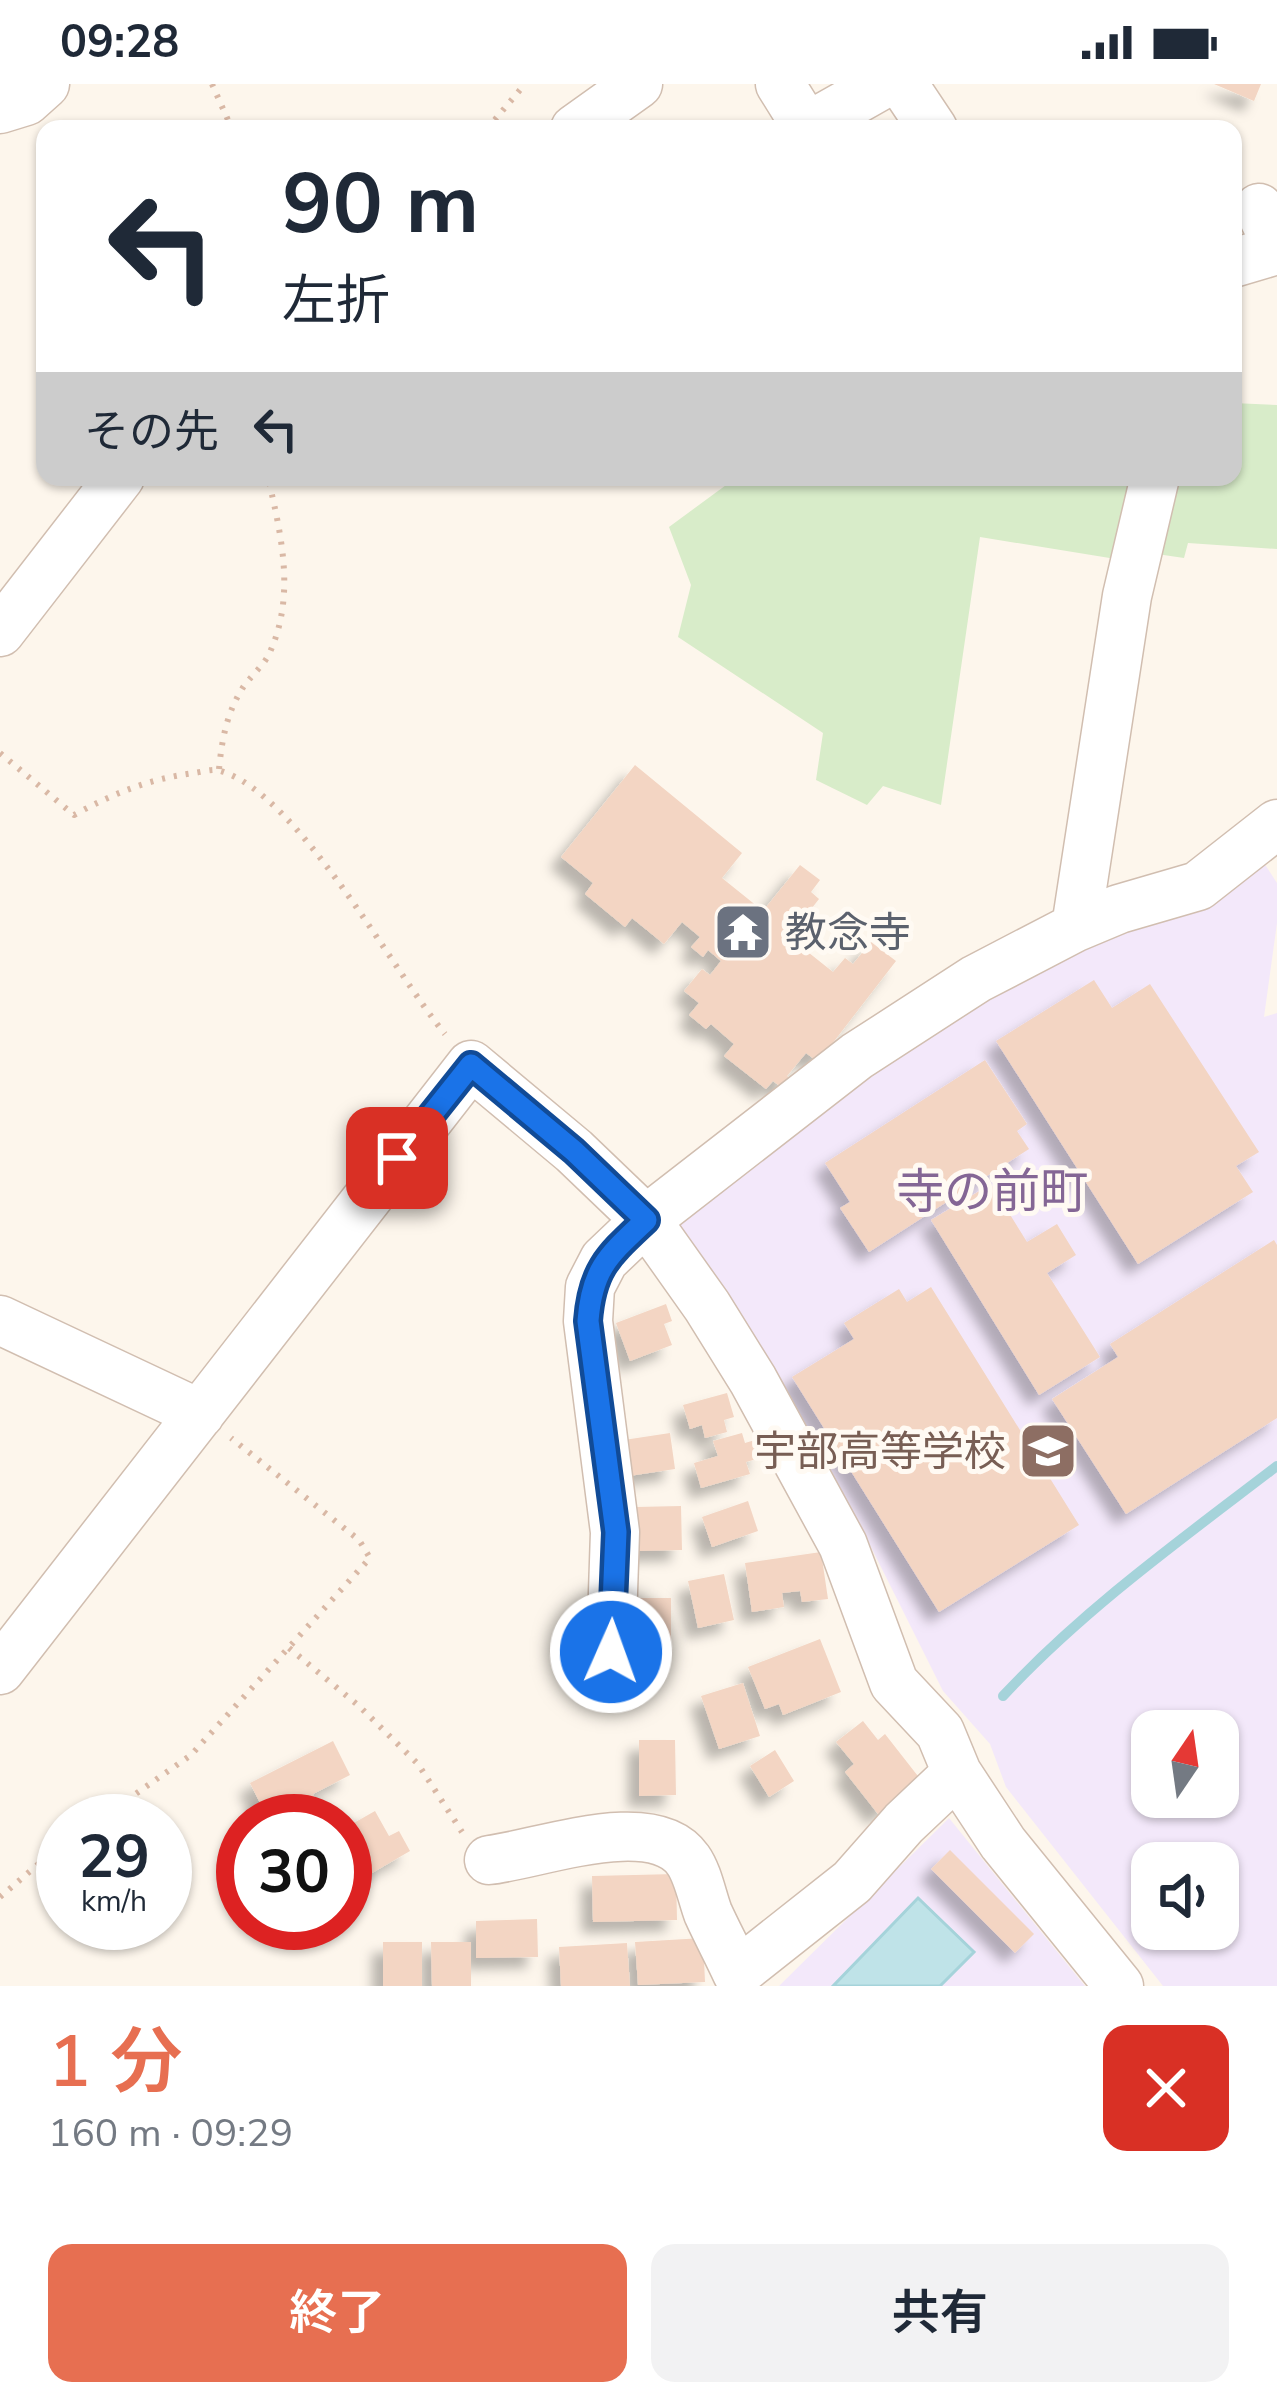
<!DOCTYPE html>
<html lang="ja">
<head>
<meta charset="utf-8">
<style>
  body { margin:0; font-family:"Nunito Sans","Noto Sans JP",sans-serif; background:#f2f2f3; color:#1f2937; height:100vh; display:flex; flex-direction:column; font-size:45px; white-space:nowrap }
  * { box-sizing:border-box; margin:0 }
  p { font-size:39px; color:#747a83 }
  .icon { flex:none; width:66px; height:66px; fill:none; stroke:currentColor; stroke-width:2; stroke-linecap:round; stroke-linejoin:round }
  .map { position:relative; height:1902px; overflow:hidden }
  .drawer { display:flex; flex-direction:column; background:#fff; flex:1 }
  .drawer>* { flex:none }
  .hud { position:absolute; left:36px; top:36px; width:1206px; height:366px; border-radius:24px; box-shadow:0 3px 9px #0004; background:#fff; color:#1f2937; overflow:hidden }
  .needle { width:78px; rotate:13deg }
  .buttons { position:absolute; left:1131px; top:1626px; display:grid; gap:24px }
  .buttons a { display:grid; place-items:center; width:108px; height:108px; border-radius:24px; background:#fff; box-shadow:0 3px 9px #0004; font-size:60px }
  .speed { position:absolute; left:36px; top:1710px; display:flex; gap:24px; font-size:60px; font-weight:700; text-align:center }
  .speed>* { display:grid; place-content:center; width:156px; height:156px; border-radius:50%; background:#fff; box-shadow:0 3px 9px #0004; line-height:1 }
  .speed small { font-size:30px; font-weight:400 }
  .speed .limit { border:18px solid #d22; background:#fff; color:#111 }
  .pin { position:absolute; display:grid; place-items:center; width:102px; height:102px; color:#fff; margin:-51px; border-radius:24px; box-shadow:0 6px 18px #0006 }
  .me { position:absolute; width:132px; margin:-66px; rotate:2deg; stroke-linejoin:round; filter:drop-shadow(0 0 9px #0008) }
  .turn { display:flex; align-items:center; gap:42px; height:252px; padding:0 48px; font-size:54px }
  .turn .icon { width:156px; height:156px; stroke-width:2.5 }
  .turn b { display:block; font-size:84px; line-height:102px }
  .then { display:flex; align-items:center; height:114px; padding:0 48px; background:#0003; gap:24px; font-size:45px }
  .round { display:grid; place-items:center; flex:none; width:126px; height:126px; border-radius:24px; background:#f2f2f3 }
  .summary { display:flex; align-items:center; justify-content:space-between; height:204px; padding:0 48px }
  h1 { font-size:72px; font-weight:600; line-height:90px; color:#e76f51 }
  .cta { display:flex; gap:24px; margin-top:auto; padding:24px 48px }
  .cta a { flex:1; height:138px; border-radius:24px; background:#e76f51; color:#fff; font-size:48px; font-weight:600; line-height:138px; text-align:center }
  .cta a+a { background:#f2f2f3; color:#1f2937 }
  .status { display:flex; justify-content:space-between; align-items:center; height:84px; padding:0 60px; background:#fff; direction:ltr }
  .status svg { height:33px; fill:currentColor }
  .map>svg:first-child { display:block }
</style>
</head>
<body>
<div class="status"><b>09:28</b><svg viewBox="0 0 49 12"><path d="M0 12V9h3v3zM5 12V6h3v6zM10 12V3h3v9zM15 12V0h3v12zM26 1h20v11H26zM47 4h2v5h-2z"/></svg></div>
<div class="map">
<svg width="1277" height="1902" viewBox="0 0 1277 1902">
  <defs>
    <filter id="shadow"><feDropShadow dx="-11" dy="11" stdDeviation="6" flood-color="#0004"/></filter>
  </defs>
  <rect width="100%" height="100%" fill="#fdf6ec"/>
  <path fill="#f3e8fa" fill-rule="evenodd" d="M1258,770L1277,799V839L1264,933L1277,929V1902H1163L1006,1703L990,1660L943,1607L858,1437L779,1297L677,1139L974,909ZM1152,1647H1218V1713H1152ZM1152,1779H1218V1845H1152Z
    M949,1734L1085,1902H779Z"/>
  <path fill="#d8ecc9" d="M1233,319L1277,321V465L1188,459L1184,474L1150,469L1172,393H1233Z
    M737,393H1137L1122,476L980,453L941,721L883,702L867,721L816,696L823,649L678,553L691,501L669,443Z"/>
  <path fill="#bfe3e8" stroke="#a5d3da" stroke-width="3" d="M918,1814L974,1868L940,1902H833Z"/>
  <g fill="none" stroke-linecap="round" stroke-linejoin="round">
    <path stroke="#a5d3da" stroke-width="10" d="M1003,1612C1084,1525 1183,1454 1277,1382"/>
  </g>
  <path fill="#f3d5c3" filter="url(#shadow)" d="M1214,0H1261L1254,17Z
    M635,681L742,769L722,794L763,827L800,781L820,796L811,808L819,815L789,853L833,888L845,874L853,880L871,858L896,877L818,978L806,969L787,992L793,996L785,1006L773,997L766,1005L724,972L734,960L711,940L706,945L689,931L699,919L684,907L702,885L710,891L721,877L708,866L703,873L691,863L700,853L682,838L664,860L632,834L625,843L585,810L593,799L561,773Z
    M1094,896L1112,924L1150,900L1259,1068L1236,1082L1253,1108L1138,1180L996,957Z
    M985,976L1027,1040L1017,1047L1029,1065L869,1168L840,1124L850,1118L825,1079Z
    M991,1100L1027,1158L1057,1140L1076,1171L1047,1189L1100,1273L1039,1311L931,1136Z
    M1274,1156L1277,1161V1334L1126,1430L1052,1315L1118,1273L1110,1260Z
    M931,1203L1079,1441L939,1528L792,1293L854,1255L844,1239L899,1205L907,1218Z
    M666,1220L672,1237L664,1240L672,1261L630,1277L616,1239Z
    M727,1309L734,1333L724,1336L727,1348L705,1354L702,1341L690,1345L683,1321Z
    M670,1349L675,1385L629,1392L624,1356Z
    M742,1349L745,1359L755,1356L760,1374L746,1378L750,1390L701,1404L694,1379L718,1372L713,1357Z
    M748,1417L758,1447L712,1463L702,1433Z
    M681,1422L682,1466L637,1467L636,1423Z
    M821,1468L828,1515L802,1518L800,1507L782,1509L784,1523L752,1528L745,1479Z
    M724,1490L734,1536L698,1544L688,1497Z
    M623,1514H671V1560H623Z
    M820,1555L841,1608L783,1631L779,1620L765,1625L748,1583Z
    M743,1599L760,1652L719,1665L701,1612Z
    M863,1637L878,1656L885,1650L921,1696L878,1730L845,1688L854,1680L836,1658Z
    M639,1656H675L676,1711L639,1712Z
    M333,1657L350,1691L313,1710L317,1719L281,1737H269L250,1699Z
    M775,1666L794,1697L769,1713L750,1682Z
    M375,1727L389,1752L399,1747L410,1767L353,1800L345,1786V1744Z
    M950,1766L1034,1850L1015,1869L931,1785Z
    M676,1790L677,1836L593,1838L592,1792Z
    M537,1835L538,1873L476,1874V1837Z
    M703,1854L705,1898L638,1901L635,1858Z
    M383,1858H422V1902H383Z
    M431,1858H471V1902H432Z
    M627,1859L630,1902H561L559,1863Z"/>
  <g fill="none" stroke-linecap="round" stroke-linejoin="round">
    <defs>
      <path id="minor" d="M780,0L808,45
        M903,0L933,45
        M0,25L26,17L45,0
        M807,43L883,0
        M575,45L638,0
        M1259,124L1277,162
        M1233,179L1277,166
        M0,548L120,393
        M1076,843L1127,512L1155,393
        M0,1236L200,1330
        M611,1568L615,1448L588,1237L590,1203L604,1176L646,1136L857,972L976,895L1076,843L1119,825L1198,802L1277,740
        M0,1586L471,981L574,1067L646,1136L707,1222L753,1296L843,1461L894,1599L940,1648L957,1689L1003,1759L1119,1902
        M489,1776C537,1771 653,1726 688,1776C698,1790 702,1813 708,1829C717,1849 728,1869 737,1889L852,1798L904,1739L957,1689"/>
    </defs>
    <use href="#minor" stroke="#d1beb0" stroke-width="51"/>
    <path stroke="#d9b8a5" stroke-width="6" stroke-dasharray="3 9" stroke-linecap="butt" d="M212,0L232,45
      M487,45L525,0
      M0,669L74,731C114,709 149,695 194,689C202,688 214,684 221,687C299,711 392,886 445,950
      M219,685C222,656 226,631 242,605C250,592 264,582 270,568C296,510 281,451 268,393
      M289,1564L359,1622L418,1680L462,1748
      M97,1737L191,1671L370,1474L359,1456L231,1354
      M0,1813L63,1759"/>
    <use href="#minor" stroke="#fff" stroke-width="48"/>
  </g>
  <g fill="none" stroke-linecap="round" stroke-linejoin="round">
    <defs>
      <path id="route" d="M397,1074L471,981L574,1067L646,1136C609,1171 592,1184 588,1237L616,1448L611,1568"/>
    </defs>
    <use href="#route" stroke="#114b97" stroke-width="30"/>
    <use href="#route" stroke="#1a73e8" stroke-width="21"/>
  </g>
  <defs>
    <symbol id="temple-square" viewBox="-11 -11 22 22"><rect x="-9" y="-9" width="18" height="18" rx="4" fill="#6b7280" stroke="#fffaf3"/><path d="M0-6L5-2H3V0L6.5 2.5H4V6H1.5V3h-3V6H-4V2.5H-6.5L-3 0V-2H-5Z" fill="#fff"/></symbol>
    <symbol id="school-square" viewBox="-11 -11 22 22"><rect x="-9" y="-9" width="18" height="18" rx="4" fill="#8d6e63" stroke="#fffaf3"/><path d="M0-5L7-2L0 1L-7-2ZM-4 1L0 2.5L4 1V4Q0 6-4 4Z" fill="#fff"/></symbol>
  </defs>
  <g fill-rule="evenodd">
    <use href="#temple-square" x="710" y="815" width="66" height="66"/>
    <use href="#school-square" x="1015" y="1334" width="66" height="66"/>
  </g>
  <g text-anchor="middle" stroke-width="10" stroke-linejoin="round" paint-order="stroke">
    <g font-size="42" fill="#5b616d" stroke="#fffaf3" text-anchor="start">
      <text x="785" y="863">教念寺</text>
    </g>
    <g font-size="42" fill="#785e54" stroke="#fffaf3" text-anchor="end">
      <text x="1006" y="1382">宇部高等学校</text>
    </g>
    <g font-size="48" fill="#846695" stroke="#fffaf3">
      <text x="992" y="1124">寺の前町</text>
    </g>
  </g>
</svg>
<div class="buttons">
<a><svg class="needle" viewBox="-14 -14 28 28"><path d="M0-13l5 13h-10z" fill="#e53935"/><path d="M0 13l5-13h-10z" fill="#747a83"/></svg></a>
<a><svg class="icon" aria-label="sound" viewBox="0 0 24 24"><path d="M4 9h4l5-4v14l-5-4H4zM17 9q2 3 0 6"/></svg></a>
</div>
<div class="speed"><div>29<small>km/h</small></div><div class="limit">30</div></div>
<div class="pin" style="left:397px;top:1074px;background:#d93025"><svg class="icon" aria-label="arrive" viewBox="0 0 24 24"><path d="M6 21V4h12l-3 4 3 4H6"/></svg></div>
<svg class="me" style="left:611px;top:1568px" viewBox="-20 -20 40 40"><circle r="17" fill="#1a73e8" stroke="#fff" stroke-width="3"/><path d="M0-11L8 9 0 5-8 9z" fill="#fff"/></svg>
<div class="hud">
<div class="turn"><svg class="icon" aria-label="left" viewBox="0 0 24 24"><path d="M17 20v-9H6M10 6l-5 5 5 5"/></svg><div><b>90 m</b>左折</div></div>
<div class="then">その先<svg class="icon" aria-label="left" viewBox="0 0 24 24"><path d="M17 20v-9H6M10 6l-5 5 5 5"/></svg></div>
</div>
</div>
<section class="drawer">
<div class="summary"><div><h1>1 分</h1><p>160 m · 09:29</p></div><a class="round" style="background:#d93025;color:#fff"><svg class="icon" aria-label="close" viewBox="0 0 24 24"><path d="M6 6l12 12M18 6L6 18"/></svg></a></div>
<div class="cta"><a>終了</a><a>共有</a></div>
</section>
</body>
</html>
